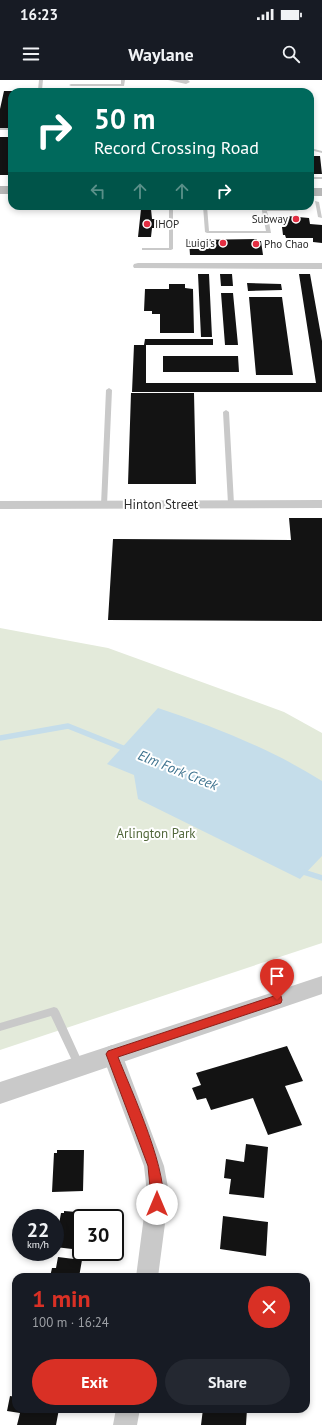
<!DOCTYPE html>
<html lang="en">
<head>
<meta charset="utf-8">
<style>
  body { margin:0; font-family:"PT Sans",sans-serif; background:#242831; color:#f1f3f6; height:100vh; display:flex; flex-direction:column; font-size:15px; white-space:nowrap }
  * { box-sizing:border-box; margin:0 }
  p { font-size:13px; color:#9ea1a6 }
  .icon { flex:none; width:22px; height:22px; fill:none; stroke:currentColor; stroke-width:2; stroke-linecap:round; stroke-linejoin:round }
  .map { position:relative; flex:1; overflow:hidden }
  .drawer { position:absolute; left:12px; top:1193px; width:298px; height:140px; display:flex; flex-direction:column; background:#171b24; border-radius:12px; box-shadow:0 2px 6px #0003 }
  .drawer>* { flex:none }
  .top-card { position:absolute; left:8px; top:8px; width:306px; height:122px; border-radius:12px; box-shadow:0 2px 6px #0003; background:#00695c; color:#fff; overflow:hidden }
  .speed { position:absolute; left:12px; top:1129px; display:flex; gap:8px; font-size:20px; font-weight:700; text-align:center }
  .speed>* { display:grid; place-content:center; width:52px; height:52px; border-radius:50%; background:#171b24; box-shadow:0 2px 6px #0003; line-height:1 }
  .speed small { font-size:10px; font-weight:400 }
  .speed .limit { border:2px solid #111; border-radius:6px; background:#fff; color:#111 }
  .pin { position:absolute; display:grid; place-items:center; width:34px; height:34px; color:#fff; margin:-41px -17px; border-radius:50% 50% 50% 0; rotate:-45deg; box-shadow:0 0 4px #0007 }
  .pin .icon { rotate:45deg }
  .me { position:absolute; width:44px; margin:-22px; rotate:0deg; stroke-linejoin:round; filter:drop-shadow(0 0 3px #0008) }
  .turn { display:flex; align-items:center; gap:14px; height:84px; padding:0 20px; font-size:18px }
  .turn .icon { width:52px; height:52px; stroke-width:2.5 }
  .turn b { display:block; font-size:28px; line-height:34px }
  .lanes { display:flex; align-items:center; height:38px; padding:0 20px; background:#0003; justify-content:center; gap:20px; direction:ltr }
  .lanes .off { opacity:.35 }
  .round { display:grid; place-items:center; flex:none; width:42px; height:42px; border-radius:21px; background:#242831 }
  .summary { display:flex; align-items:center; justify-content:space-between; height:68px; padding:0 20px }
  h1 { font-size:24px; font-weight:800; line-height:30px; color:#d93025 }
  .action { display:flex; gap:8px; margin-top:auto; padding:8px 20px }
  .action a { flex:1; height:46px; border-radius:24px; background:#d93025; color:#fff; font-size:16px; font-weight:800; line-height:46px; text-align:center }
  .action a+a { background:#242831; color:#f1f3f6 }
  .status { display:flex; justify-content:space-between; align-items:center; height:28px; padding:0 20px; background:#171b24; direction:ltr }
  .status svg { height:11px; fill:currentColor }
  header { display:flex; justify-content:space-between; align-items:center; height:52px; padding:0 20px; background:#171b24; font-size:18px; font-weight:800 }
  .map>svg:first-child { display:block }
</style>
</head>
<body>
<div class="status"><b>16:23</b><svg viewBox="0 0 49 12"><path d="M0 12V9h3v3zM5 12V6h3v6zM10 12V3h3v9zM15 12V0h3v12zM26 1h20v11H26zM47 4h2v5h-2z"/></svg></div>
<header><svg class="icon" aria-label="menu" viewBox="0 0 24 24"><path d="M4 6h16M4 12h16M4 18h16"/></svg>Waylane<svg class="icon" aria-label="search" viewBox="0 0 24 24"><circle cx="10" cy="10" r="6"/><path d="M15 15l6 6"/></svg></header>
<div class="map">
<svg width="322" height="1345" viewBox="0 0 322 1345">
  <rect width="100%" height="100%" fill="#fff"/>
  <path fill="#e3eada" d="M0,548L108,568L284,632L322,653V863L0,970Z"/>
  <path fill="#c5ddea" d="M158,628C215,647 271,669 322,701V776L300,799L138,719L134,695L107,684Z"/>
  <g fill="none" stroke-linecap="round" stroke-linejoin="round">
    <path stroke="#c5ddea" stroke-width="5.5" d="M0,658L68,646L128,670
      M300,791L322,798"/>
  </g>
  <path fill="#131313" d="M90,9L117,8L126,9V12H81V10H90Z
    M4,11H12V48H0V29Z
    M0,57H12V95H0Z
    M310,76H320L322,94H310Z
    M141,129H151L152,139H155L154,148H152L151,157H138Z
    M287,136L309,138L310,144L322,145V163L313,162V158H286L285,155H283L282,147H284L282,138Z
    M257,159V161H261L263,175H190L189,161L193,160Z
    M198,194H209L212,257H201Z
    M220,194H232L233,206H221Z
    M299,194H310L322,261V312H132L134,265H144L145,259H213V265H146V303H316Z
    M247,203L281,204L282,210L248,211Z
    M169,204H185V208L193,209L194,253H160V234H152V231H144L145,209H169Z
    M221,213H233L238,265H225Z
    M249,217H282L293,295H256Z
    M163,276H238L239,292H163Z
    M131,313H194L196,404H128Z
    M289,438H322V541L108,540L113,459L291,460Z
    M287,966L303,1001L285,1006L302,1045L268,1055L253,1018L211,1030L206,1018L197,1020L192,1008L201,1005L196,993Z
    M246,1064L268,1067L264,1118L229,1114L231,1099L224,1098L226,1079L244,1082Z
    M57,1070H84L83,1111L52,1112L54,1073H57Z
    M64,1131L90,1133L89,1138H81V1170L55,1167L61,1133H64Z
    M223,1136L268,1142L266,1176L220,1169Z
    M58,1177L82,1180L79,1197H50L52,1188H56Z
    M10,1316L16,1317V1329H59L56,1345H17L20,1333L7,1331Z
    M203,1329H247L246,1345H201Z"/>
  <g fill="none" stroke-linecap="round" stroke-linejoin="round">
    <path fill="#c9c9c9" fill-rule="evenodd" d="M39,0H43L42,10L40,11L38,10Z
      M121,0H125L124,6H71L69,5L71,4H121Z
      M0,48H12V50H0Z
      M310,68L322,71V73L310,70Z
      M310,97H322V99H310Z
      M315,121L319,122L322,138L318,137Z
      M169,126H173V169L171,170H142V168H169Z
      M203,126H207L209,151H266L261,126H265L266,129H295V126H299V130L297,131H267L271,153H207L205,152Z
      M109,308L112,310L107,425L104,427L101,425L106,310Z
      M226,330L229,332L234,424L231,426L228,424L223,332Z
      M54,927L57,928L59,931L84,986L82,989L79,990L76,989L51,936L0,951V943Z"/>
    <path fill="#c9c9c9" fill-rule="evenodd" d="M168,0H188L190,2L186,4Z
      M138,183H322V189L134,188L133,186L134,184Z
      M322,420V428L0,429V421Z
      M112,965L119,968L122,974L164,1086L169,1113L158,1197H136L147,1113L144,1086L102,974L105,968Z
      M116,1329H140L137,1345H113Z"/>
    <path fill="#c9c9c9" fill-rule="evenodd" d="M322,896V914L0,1024V1002Z"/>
    <path fill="#b6b6b6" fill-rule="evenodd" d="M0,106H12V114H0Z
      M310,108H322V116H310Z"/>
  </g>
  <path fill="#d93025" stroke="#8d1f18" d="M277,915L281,916L282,920L281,923L118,977C130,1008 173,1100 161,1128L157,1130L152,1128L148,1086L106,974L108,971Z"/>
  <g fill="#e32e42" stroke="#fff" stroke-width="1.5">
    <circle cx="296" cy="139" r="4"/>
    <circle cx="147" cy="144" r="4"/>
    <circle cx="223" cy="163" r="4"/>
    <circle cx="256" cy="164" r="4"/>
  </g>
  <g text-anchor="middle" stroke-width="4" stroke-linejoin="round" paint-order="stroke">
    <g font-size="11" fill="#2c2c2c" stroke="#fff" text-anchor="end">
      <text x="288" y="143">Subway</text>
      <text x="155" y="148" text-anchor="start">IHOP</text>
      <text x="215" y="167">Luigi's</text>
      <text x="264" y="168" text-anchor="start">Pho Chao</text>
    </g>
    <g font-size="13" fill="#2c2c2c" stroke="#fff">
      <text x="161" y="429">Hinton Street</text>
    </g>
    <g font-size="13" fill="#51673a" stroke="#fff">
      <text x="156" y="758">Arlington Park</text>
    </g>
    <g font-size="14" font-style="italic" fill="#3c718d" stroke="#fff">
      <text transform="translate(178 690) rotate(22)" y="5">Elm Fork Creek</text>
    </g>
  </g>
</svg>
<div class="speed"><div>22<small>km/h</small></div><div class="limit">30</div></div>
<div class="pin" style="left:277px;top:920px;background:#d93025"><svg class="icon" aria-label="arrive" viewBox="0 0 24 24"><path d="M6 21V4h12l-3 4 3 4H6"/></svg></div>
<svg class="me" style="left:157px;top:1124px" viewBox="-20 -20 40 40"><circle r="19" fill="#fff"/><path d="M0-13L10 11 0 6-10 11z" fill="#d93025"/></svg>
<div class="top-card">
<div class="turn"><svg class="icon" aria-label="right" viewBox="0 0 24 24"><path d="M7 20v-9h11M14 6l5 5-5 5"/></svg><div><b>50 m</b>Record Crossing Road</div></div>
<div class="lanes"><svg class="icon off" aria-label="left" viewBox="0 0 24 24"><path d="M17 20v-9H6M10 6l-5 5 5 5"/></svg><svg class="icon off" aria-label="ahead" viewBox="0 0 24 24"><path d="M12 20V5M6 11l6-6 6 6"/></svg><svg class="icon off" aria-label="ahead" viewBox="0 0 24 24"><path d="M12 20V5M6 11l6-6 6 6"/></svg><svg class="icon" aria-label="right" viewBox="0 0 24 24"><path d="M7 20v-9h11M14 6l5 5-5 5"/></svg></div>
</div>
<section class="drawer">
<div class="summary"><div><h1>1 min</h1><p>100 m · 16:24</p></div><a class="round" style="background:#d93025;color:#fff"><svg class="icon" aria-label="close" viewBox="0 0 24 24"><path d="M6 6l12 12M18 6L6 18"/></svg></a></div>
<div class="action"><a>Exit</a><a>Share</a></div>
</section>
</div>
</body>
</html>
